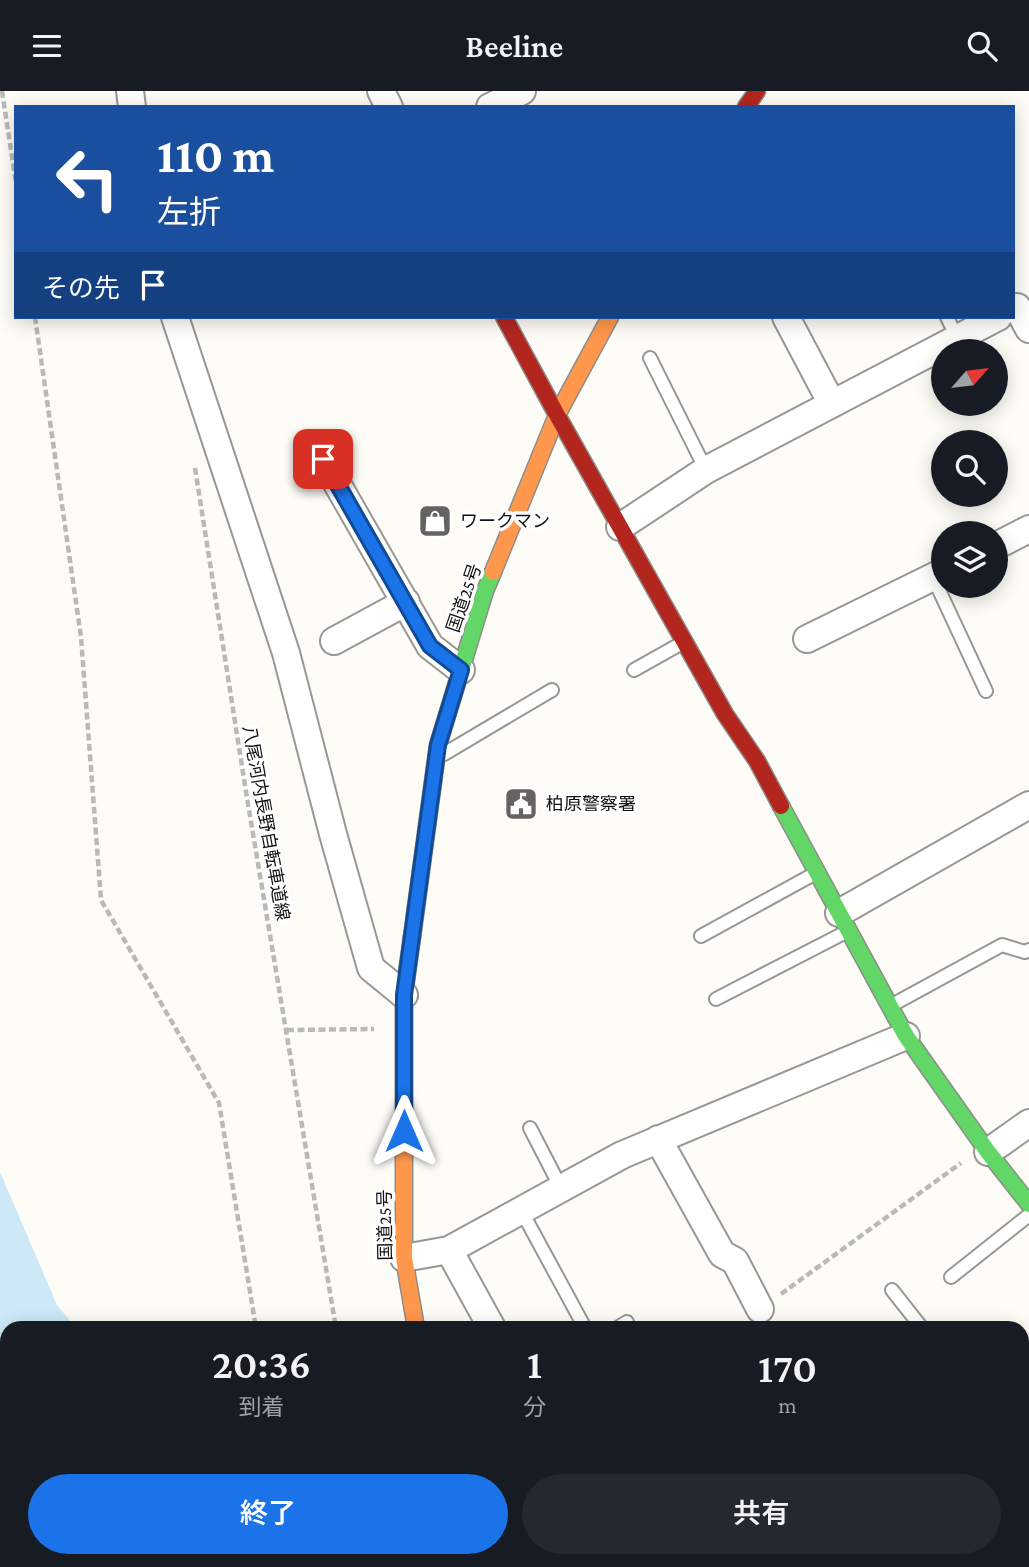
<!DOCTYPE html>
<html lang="ja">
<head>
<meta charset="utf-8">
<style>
  body { margin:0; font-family:"Crimson Pro","Noto Sans JP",serif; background:#242831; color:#f1f3f6; height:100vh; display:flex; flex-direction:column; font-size:26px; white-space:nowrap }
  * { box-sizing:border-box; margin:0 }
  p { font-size:23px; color:#9ea1a6 }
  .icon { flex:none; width:38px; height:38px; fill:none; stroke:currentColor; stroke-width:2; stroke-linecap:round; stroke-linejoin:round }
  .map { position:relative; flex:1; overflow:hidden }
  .drawer { position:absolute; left:0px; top:1230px; width:1029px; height:247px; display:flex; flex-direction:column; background:#171b24; border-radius:21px 21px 0 0; box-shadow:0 4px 18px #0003 }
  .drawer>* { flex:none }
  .banner { position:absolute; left:14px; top:14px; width:1001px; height:214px; border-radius:0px; box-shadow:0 4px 18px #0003; background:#1a4fa0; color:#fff; overflow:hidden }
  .needle { width:46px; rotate:62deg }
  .controls { position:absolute; left:931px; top:248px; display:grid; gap:14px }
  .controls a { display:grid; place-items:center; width:77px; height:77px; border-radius:50%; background:#171b24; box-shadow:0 4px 18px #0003; font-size:35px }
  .pin { position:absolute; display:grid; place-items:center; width:60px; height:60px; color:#fff; margin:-30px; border-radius:14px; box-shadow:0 4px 10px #0006 }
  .me { position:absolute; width:77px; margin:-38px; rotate:0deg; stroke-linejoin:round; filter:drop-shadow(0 0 5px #0008) }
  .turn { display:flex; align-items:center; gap:24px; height:147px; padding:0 28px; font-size:32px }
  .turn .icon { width:91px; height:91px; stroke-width:2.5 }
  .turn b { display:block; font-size:49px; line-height:60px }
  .then { display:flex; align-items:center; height:66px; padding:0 28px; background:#0003; gap:14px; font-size:26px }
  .eta { display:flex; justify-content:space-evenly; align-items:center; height:119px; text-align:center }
  .eta b { font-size:42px; font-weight:600; line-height:49px }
  .button { display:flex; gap:14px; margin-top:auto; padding:14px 28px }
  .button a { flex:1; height:80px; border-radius:42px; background:#1a73e8; color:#fff; font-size:28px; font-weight:600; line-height:80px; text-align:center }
  .button a+a { background:#242831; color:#f1f3f6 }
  header { display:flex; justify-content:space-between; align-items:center; height:91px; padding:0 28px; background:#171b24; font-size:32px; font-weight:600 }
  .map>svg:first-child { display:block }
</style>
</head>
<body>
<header><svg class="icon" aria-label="menu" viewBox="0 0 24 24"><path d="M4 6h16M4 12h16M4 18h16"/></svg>Beeline<svg class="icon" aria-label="search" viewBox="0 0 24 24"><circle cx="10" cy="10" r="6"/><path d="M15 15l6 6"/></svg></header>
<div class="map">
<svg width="1029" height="1476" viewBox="0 0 1029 1476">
  <rect width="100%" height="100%" fill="#fdfcf7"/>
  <path fill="#cde8f7" d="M0,1081L57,1214L76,1237H7V1470H174L175,1476H0Z"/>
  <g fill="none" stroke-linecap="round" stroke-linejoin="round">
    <path stroke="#cde8f7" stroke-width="49" d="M1022,1323L1029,1316
      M835,1476L843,1470"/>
    <defs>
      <path id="lane" d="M947,226L957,247
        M650,267L706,379
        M933,486L986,600
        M634,579L682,552
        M444,663L552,599
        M701,845L814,783
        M716,908L846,841
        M892,914L1002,854L1025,861L1029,859
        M530,1037L561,1097
        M521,1119L585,1237
        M951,1186L1029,1124
        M892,1199L922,1237
        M617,1237L627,1231"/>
      <path id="street" d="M130,0L132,16
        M381,0L389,16
        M490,16L522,0
        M1017,216L1029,238
        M175,226L286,562L333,743L371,877L404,904
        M786,226L832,313
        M323,368L430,555L461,579
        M620,436L706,379L998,226
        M996,455L1029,438
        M807,548L943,481
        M334,550L406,511
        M839,822L1029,714
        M658,1048L722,1163L735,1170L760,1218
        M988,1061L1029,1032
        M449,1159L492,1237
        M404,1167L449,1159L622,1064L906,945
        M1022,1302L1029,1296
        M621,1470L626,1476
        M810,1476L818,1470"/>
      <path id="fast" d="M781,715L906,945L988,1061L1029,1113
        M412,846L438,654L485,500L493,481
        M457,1470L458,1476"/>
      <path id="slow" d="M493,481L557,324L610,226
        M412,846L404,904V1167L416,1237"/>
      <path id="jam" d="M746,16L757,0
        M504,226L557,324L725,623L757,670L781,715"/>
    </defs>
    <use href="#lane" stroke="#979795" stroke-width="16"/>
    <use href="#street" stroke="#979795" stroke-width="30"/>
    <use href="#fast" stroke="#8e8d8b" stroke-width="19"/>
    <use href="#slow" stroke="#8e8d8b" stroke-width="19"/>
    <use href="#jam" stroke="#8e8d8b" stroke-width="19"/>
    <path stroke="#b9b9b8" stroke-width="4.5" stroke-dasharray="7 3.5" stroke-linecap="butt" d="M2,0L16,92
      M35,226L81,546L101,809L219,1012L256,1237
      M195,377L247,707L336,1237
      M287,939L374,938
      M781,1203L961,1072
      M294,1470L295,1476
      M374,1470L375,1476"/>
    <use href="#lane" stroke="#fffffe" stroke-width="12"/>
    <use href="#street" stroke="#fffffe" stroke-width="26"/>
    <use href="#fast" stroke="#63d668" stroke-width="16"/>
    <use href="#slow" stroke="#ff974d" stroke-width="16"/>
    <use href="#jam" stroke="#b3261e" stroke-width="16"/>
  </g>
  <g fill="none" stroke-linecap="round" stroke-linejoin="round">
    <defs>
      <path id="route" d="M323,368L430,555L461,579L438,654L404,904V1040"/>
    </defs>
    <use href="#route" stroke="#114b97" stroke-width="18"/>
    <use href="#route" stroke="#1a73e8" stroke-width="12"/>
  </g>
  <defs>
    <symbol id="shop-square" viewBox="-11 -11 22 22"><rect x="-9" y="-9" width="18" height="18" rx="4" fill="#646362" stroke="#fff"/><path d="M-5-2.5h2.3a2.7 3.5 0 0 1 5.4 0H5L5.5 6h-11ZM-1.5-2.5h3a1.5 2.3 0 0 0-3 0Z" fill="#fff"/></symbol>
    <symbol id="civic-square" viewBox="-11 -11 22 22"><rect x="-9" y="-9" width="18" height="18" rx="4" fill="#646362" stroke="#fff"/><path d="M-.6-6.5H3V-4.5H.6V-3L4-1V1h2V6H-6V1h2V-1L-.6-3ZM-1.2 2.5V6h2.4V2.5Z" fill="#fff"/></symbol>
  </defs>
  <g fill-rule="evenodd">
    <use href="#shop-square" x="416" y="411" width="38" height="38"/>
    <use href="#civic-square" x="502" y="694" width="38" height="38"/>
  </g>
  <g text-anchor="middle" stroke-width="7" stroke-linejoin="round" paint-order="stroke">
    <g font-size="18" fill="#111" stroke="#fff" text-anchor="start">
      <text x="460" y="436">ワークマン</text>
      <text x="546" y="719">柏原警察署</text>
    </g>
    <g font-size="18" fill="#111" stroke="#fff">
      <text transform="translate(464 507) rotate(-71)" y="6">国道25号</text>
      <text transform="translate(266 732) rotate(80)" y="6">八尾河内長野自転車道線</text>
      <text transform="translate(385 1134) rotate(-91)" y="6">国道25号</text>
    </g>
  </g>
</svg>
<div class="controls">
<a><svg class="needle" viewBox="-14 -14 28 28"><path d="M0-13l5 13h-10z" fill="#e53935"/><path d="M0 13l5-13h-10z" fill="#9ea1a6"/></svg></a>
<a><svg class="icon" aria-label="search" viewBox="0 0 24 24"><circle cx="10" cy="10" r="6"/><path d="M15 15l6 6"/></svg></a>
<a><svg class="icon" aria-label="layers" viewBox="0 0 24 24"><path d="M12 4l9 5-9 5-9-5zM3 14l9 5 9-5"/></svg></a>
</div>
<div class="pin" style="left:323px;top:368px;background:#d93025"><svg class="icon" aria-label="arrive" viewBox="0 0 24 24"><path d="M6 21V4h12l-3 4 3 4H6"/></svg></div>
<svg class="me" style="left:404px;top:1040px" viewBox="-20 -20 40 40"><path d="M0-17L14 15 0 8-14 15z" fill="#1a73e8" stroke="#fff" stroke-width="4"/></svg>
<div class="banner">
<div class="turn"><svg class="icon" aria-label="left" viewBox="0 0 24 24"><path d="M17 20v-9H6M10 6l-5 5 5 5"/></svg><div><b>110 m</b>左折</div></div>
<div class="then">その先<svg class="icon" aria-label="arrive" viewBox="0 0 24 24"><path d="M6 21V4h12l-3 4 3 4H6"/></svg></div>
</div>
<section class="drawer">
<div class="eta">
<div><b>20:36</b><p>到着</p></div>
<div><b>1</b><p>分</p></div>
<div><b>170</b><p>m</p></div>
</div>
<div class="button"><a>終了</a><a>共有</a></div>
</section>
</div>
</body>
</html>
